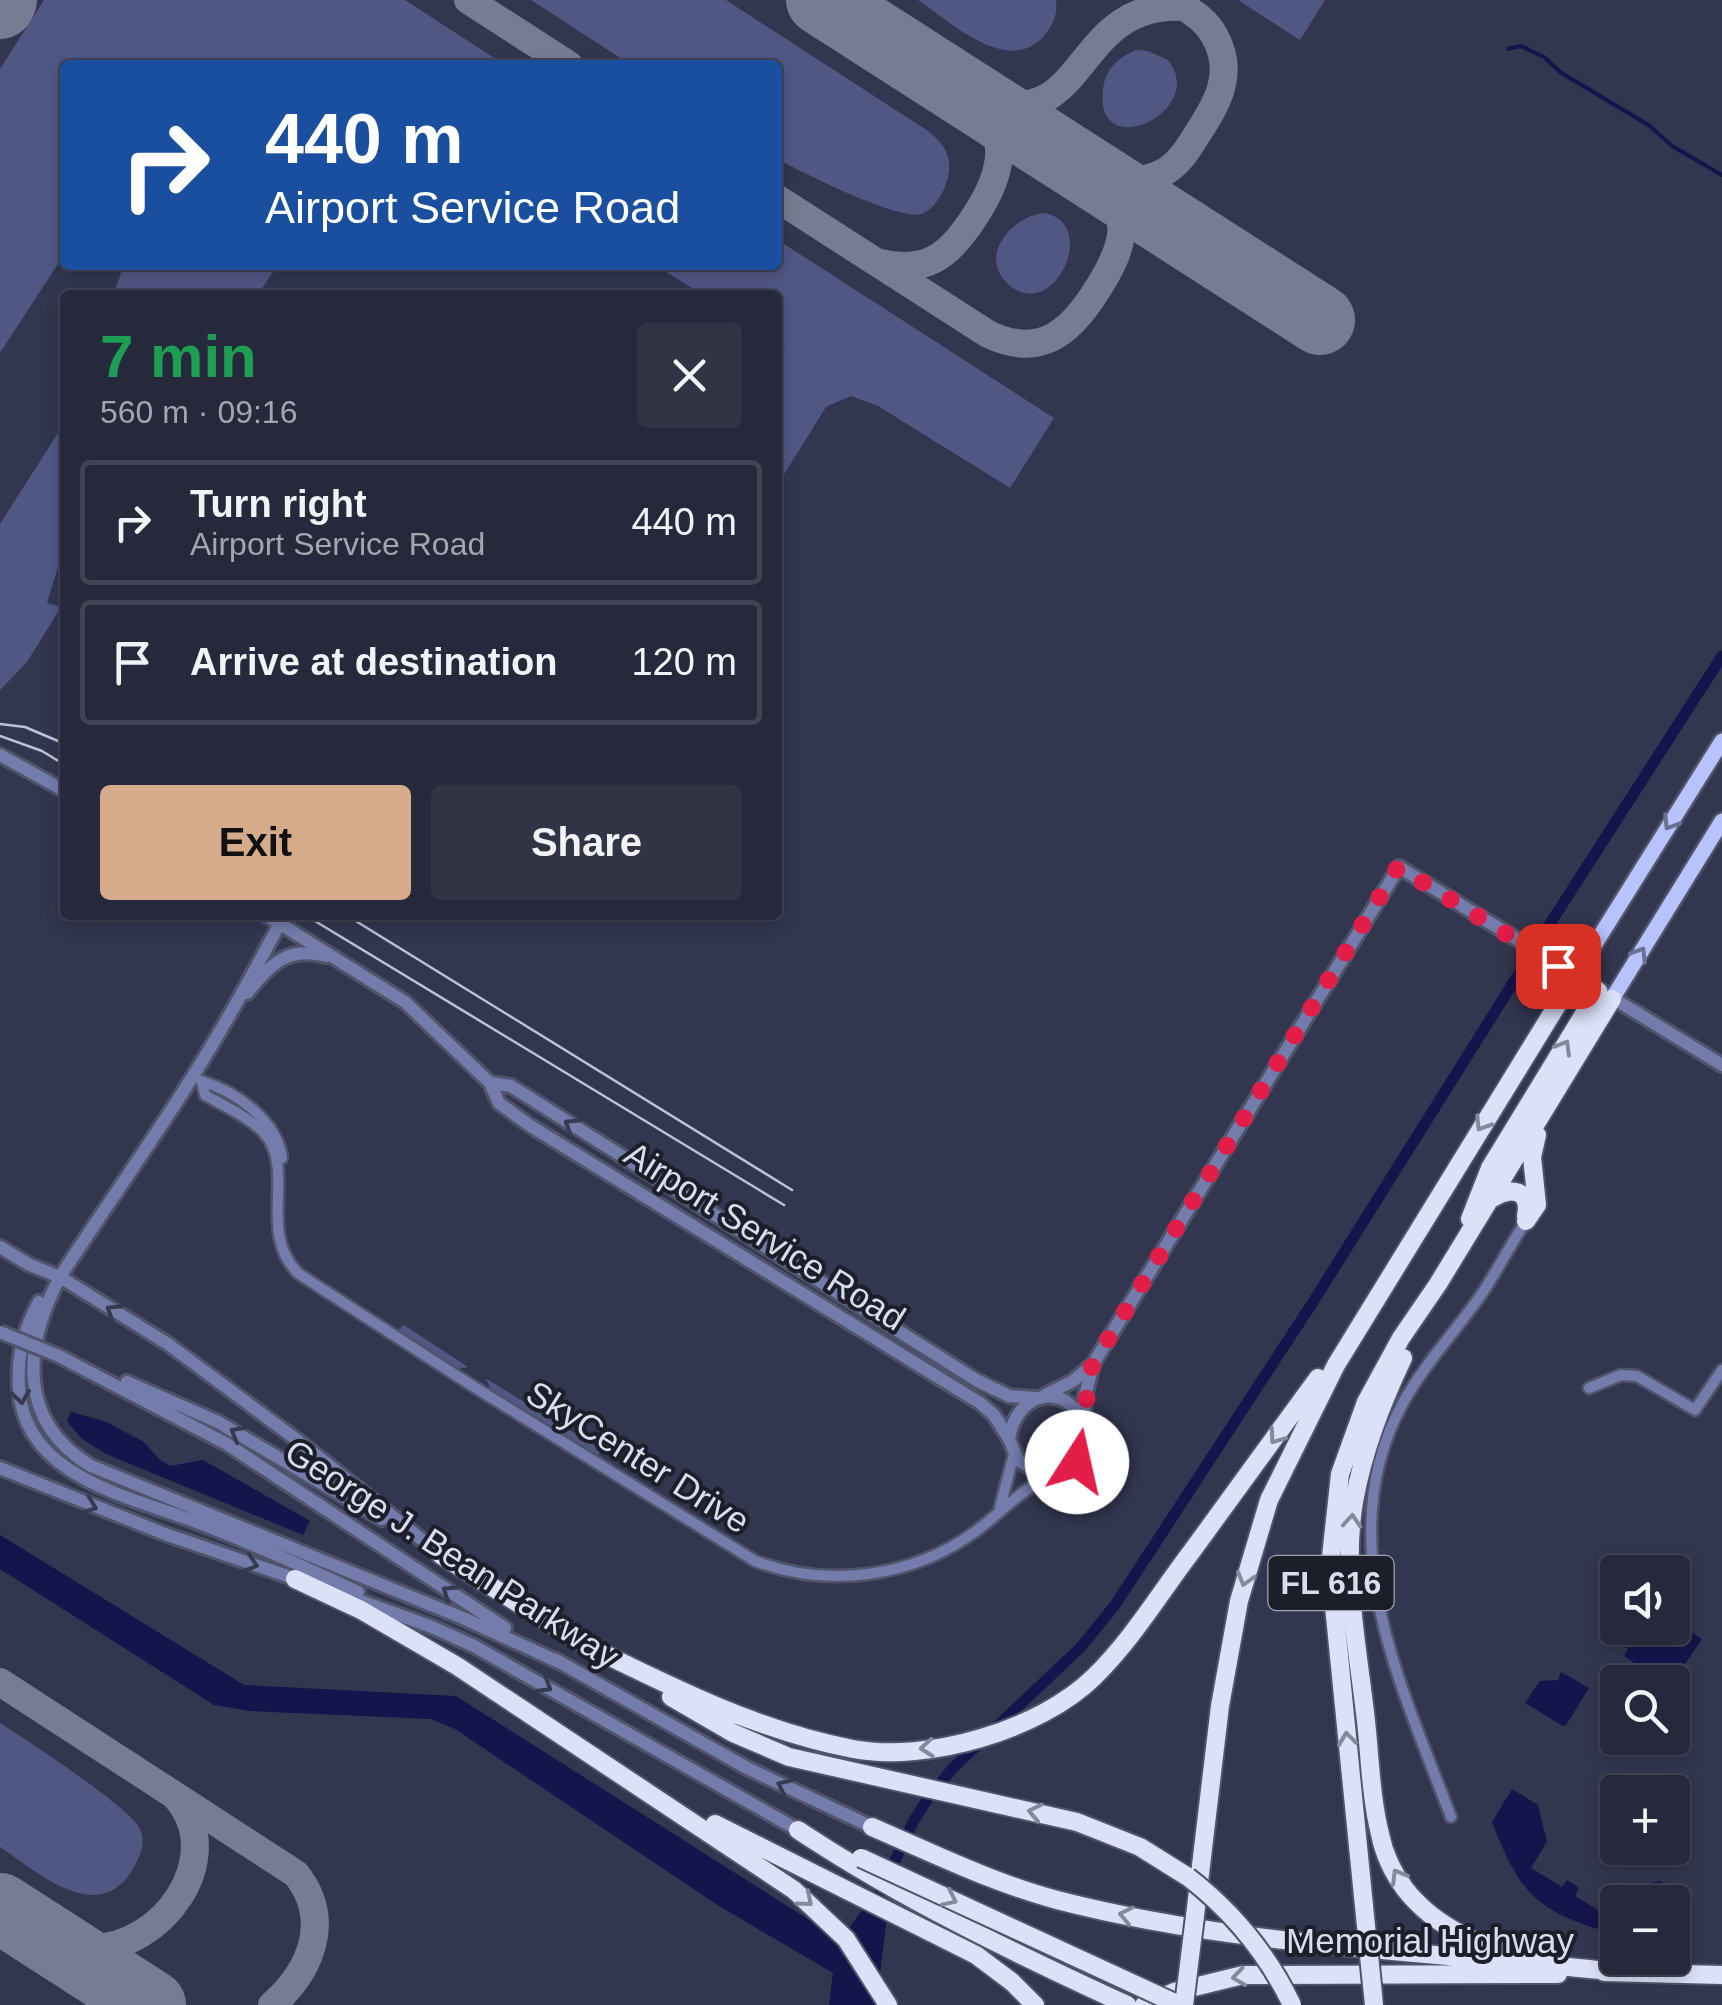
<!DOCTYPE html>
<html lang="en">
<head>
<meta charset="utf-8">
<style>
  body { margin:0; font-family:Helvetica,sans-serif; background:#323446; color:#f1f3f6; height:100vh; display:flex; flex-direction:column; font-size:38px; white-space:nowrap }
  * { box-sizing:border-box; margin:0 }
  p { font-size:32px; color:#a4a6af }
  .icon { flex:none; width:55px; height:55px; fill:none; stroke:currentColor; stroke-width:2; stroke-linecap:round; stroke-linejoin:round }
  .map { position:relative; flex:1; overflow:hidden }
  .side { position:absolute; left:60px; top:290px; width:722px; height:630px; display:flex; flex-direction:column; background:#26283b; border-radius:10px; box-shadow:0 5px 15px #0003,0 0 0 2px #424455 }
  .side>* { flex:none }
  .hud { position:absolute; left:60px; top:60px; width:722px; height:210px; border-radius:10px; box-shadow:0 5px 15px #0003,0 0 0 2px #424455; background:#1a4fa0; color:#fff; overflow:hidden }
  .tools { position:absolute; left:1600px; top:1555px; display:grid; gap:20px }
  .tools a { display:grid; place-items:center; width:90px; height:90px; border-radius:10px; background:#26283b; box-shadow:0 5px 15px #0003,0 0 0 2px #424455; font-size:50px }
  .pin { position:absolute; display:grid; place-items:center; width:85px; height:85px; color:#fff; margin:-42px; border-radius:20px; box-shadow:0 5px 15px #0006 }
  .me { position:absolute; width:110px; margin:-55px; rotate:10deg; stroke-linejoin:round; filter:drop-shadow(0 0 8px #0008) }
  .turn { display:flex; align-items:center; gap:35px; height:210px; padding:0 40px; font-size:45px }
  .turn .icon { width:130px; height:130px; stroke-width:2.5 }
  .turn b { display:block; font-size:70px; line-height:85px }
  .round { display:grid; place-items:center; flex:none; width:105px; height:105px; border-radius:10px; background:#323446 }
  .summary { display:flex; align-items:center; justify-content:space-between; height:170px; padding:0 40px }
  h1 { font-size:60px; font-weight:600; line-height:75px; color:#1e9e55 }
  .primary-button { display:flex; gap:20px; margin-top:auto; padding:20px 40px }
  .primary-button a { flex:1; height:115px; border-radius:10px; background:#d6ab8b; color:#111; font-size:40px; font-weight:600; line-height:115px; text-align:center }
  .primary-button a+a { background:#323446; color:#f1f3f6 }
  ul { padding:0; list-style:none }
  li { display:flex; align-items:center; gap:30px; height:125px; margin:0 20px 15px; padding:0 20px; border:5px solid #424455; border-radius:10px }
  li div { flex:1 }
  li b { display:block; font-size:38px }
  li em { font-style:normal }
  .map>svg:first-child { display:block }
</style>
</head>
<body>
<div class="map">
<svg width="1722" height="2005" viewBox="0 0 1722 2005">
  <rect width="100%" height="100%" fill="#32364f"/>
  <path fill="#505783" d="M44,0H405L505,65H65V253L0,353V69Z
    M531,0H726L928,131C943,143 953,156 948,177C945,190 936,209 921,214C899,221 801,172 778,159V65H631Z
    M918,0H1056C1058,14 1053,25 1044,36C1007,77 950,21 918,0Z
    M1238,0H1325L1300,40Z
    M1136,50L1148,51L1168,60C1209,112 1094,165 1103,90C1105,69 1118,58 1136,50Z
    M1044,213C1101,223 1053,325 1008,284C977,255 1013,216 1044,213Z
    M778,240L1054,418L1010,488L878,406L851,396L826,407L778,484V358L785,346L778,341V295H703L655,265H778Z
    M124,265H277L258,295H113Z
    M65,422V566L58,567L47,603L61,607L27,662L0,690V524Z
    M404,1325L468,1367L458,1369L398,1330Z
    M486,1379H487L602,1450L597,1456L585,1449L492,1391Z
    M0,1723C25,1739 130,1807 140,1829C147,1844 139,1859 131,1872C96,1926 36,1871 0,1847Z"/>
  <path fill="#15144c" d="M71,1412L104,1421L144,1442L160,1460L170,1466L203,1460L310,1521L303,1535L106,1454L81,1438L67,1421Z
    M0,1535L244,1685L456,1696L841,1940L869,1900L887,1918L876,2005H829L833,1973L719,1906L455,1729L431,1719L250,1711L214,1705L0,1569Z
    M1673,1620L1702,1639L1685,1664L1649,1673L1624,1656L1628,1649L1608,1637L1617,1622L1618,1628H1672Z
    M1561,1672L1589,1688L1566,1725L1563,1726L1525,1703L1540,1681L1558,1680Z
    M1512,1789L1538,1805L1547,1842L1531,1868L1562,1887L1567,1880L1579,1888L1575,1896L1606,1915L1623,1889L1660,1881L1685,1897L1673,1918L1672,1902H1618L1617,1935C1540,1913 1521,1898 1492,1822Z"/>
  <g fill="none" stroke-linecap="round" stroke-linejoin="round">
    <path stroke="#15144c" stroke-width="4" d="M1508,49L1521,46L1544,57L1560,72L1650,126L1672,146L1722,175"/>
    <path stroke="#15144c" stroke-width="11" d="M1546,930L1722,656
      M873,1908L914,1820L929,1797L952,1769L1081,1647L1115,1605L1313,1302L1518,975"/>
    <path stroke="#787c92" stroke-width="28" d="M468,0L569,65
      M889,41C920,61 954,90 989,101C1090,130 1073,0 1185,7
      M1098,178C1122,184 1144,183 1166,171C1180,162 1188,149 1196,136C1217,104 1236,73 1214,35C1205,19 1189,10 1174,0
      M778,199L988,334C1040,359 1070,333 1097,290C1123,249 1135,217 1098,178
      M880,263C928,274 950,255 975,216C1004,172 1014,129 964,95
      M0,1682L296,1874C332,1919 312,1970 272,2005
      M0,1907C27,1923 57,1947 90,1948C161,1950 229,1858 176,1797"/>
    <path stroke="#787c92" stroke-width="70" d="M821,0L1320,320
      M0,4L2,0
      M0,1908L151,2005"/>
    <defs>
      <path id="minor" d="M201,1081C235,1091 277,1120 282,1158
        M202,1082L205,1095C224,1106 249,1117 264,1133C297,1170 256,1233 299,1274L471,1385L755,1561C828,1589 914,1577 976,1531C1002,1512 1021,1489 1051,1476
        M1589,1388L1621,1375L1637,1376L1695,1410L1722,1370
        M1000,1507L1014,1454
        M1451,1817C1402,1687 1328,1539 1403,1403C1425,1363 1457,1330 1483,1292C1498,1269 1511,1244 1526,1221"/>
      <path id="tertiary" d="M0,755L65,791
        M266,915L405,1002L490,1083L499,1103L529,1125L980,1403L994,1415L1009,1439
        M280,923C251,978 221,1032 188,1084C147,1149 102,1212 60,1277C24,1345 16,1421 91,1466L463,1618L561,1663
        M247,993C271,964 287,946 326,956
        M490,1083L511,1086L976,1380L1009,1396L1035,1398
        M0,1247L30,1265L60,1277L168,1344L301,1443L441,1555
        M39,1302C23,1331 17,1356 19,1389C25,1480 135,1497 204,1525C256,1545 307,1568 358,1592
        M59,1356L227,1444L505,1628
        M127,1382L218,1422L382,1519
        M1045,1395L1073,1381L1091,1366
        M1085,1424C1063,1379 1016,1393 1009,1439L1018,1460L1040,1474L1053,1475L1077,1462L1087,1438L1084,1400L1093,1364L1399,867L1722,1065
        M0,1468L165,1534L302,1581
        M344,1595L432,1627L474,1646L798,1830
        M556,1660L747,1768L872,1827"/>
      <path id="primary" d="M1575,976L1722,741
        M1612,999L1722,821"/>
      <path id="motorway" d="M1491,1199C1511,1186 1531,1189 1526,1216
        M1470,1219L1490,1168L1598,991
        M1526,1221L1537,1205L1532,1157L1537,1135
        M1403,1358C1381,1405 1363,1451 1354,1502C1342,1573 1358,1649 1366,1721C1370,1758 1371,1798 1380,1834C1384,1854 1393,1873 1405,1889C1437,1930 1487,1949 1535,1962
        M441,1555L593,1650
        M295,1579L361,1610L457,1666L794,1890L846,1939L888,2005
        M584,1644C669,1686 758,1731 853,1749C927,1763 1040,1730 1094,1677C1132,1640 1160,1593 1192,1551C1234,1494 1276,1436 1318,1378
        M671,1697L733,1733L789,1757L1077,1822L1140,1847L1188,1877
        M715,1824L976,1955L1012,1982L1035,2005
        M872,1827C932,1853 993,1883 1057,1900C1239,1947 1430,1951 1616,1972
        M798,1830C902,1899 1014,1953 1127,2005
        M1364,1906L1330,1566L1340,1474L1366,1402L1401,1338L1438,1284L1612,999
        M1195,1916L1220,1706L1239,1601L1269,1500L1336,1365L1575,976
        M1604,1972L1722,1975
        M1144,2005L1174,1992L1243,1975L1558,1974"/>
    </defs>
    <use href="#minor" stroke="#50546b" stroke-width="15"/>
    <use href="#tertiary" stroke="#50546b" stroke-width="18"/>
    <use href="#primary" stroke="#50546b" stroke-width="20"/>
    <use href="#motorway" stroke="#50546b" stroke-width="22"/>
    <use href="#minor" stroke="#747cab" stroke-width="10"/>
    <use href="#tertiary" stroke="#747cab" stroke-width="12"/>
    <use href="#primary" stroke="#b8c2fc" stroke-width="15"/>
    <use href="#motorway" stroke="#dce1f8" stroke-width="18"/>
    <path stroke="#bfc2d4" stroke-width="2.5" d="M0,724L25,727L65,744
      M0,736L42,751L65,765
      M305,915L784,1205
      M346,915L792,1190"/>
    <defs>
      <path id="tertiary-bridge" d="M0,1332L59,1356"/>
      <path id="motorway-bridge" d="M861,1858L1179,2005
        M1188,1877C1232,1911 1268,1955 1292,2005
        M1364,1906L1374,2005
        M1184,2005L1195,1916"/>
    </defs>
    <use href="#tertiary-bridge" stroke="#50546b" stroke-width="18" stroke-linecap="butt"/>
    <use href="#motorway-bridge" stroke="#50546b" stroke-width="22" stroke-linecap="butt"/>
    <use href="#tertiary-bridge" stroke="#747cab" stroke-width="12"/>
    <use href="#motorway-bridge" stroke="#dce1f8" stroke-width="18"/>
  </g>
  <defs><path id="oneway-chevron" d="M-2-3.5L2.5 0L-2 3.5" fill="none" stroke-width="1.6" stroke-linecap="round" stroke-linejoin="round" transform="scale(2.5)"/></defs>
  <g stroke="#6a7093">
    <use href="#oneway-chevron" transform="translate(1670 823) rotate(122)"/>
    <use href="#oneway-chevron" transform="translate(1640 954) rotate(-58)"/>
  </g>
  <g stroke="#86899b">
    <use href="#oneway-chevron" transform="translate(1564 1047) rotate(-59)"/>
    <use href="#oneway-chevron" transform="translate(1482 1124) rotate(122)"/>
    <use href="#oneway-chevron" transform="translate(1276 1437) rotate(126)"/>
    <use href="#oneway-chevron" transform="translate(1352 1521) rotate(-86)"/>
    <use href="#oneway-chevron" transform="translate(1245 1579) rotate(106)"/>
    <use href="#oneway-chevron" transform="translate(1347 1739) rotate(-97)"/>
    <use href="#oneway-chevron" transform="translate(927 1748) rotate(175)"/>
    <use href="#oneway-chevron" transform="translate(1035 1812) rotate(-168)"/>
    <use href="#oneway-chevron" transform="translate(1398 1876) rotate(-121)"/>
    <use href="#oneway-chevron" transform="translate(950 1899) rotate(25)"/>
    <use href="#oneway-chevron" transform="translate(806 1900) rotate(40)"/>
    <use href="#oneway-chevron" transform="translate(1126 1915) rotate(-168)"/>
    <use href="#oneway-chevron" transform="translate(1239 1977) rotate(172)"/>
  </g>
  <g stroke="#363a51">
    <use href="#oneway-chevron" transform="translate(571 1125) rotate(-148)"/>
    <use href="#oneway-chevron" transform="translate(113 1311) rotate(-148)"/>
    <use href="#oneway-chevron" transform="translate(21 1397) rotate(82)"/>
    <use href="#oneway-chevron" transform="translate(237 1433) rotate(-151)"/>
    <use href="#oneway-chevron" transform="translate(90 1506) rotate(21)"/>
    <use href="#oneway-chevron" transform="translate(251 1564) rotate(18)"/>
    <use href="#oneway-chevron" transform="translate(449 1592) rotate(-146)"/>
    <use href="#oneway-chevron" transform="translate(545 1686) rotate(31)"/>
    <use href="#oneway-chevron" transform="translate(784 1786) rotate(-155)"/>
  </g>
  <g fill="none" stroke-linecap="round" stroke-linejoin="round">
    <path stroke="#e11d48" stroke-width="18" stroke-dasharray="0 32.4" d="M1077,1462C1095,1433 1079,1398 1093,1364L1398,867L1558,966"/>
  </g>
  <g text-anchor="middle" stroke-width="8" stroke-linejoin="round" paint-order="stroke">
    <rect fill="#1c1e2a" stroke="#a1a4b2" stroke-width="2.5" x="1268.5" y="1556" width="125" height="54" rx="8"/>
    <g font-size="32" font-weight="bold" fill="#dadded">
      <text x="1331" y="1594">FL 616</text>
    </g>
    <g font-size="35" fill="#dadded" stroke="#1c1e2a">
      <text transform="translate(765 1236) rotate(32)" y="12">Airport Service Road</text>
      <text transform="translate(638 1457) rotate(32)" y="12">SkyCenter Drive</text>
      <text transform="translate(452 1554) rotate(33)" y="12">George J. Bean Parkway</text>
      <text x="1430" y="1953">Memorial Highway</text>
    </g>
  </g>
</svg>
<div class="tools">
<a><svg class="icon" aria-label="sound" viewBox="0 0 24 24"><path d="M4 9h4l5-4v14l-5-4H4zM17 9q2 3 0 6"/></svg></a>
<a><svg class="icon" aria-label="search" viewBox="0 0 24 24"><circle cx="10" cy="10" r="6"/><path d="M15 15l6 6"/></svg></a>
<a>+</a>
<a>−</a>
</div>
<div class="pin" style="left:1558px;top:966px;background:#d93025"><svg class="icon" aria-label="arrive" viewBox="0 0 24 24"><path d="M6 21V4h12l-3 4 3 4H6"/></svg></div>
<svg class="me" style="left:1077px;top:1462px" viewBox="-20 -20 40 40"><circle r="19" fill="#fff"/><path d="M0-13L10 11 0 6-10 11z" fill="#e11d48"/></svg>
<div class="hud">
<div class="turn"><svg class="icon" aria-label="right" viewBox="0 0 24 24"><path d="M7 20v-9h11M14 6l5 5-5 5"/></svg><div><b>440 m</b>Airport Service Road</div></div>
</div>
<section class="side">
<div class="summary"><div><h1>7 min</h1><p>560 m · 09:16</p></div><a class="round"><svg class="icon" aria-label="close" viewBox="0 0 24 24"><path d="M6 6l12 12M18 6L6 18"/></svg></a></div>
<ul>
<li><svg class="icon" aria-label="right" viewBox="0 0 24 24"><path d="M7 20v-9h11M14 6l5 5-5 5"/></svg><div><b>Turn right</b><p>Airport Service Road</p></div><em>440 m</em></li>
<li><svg class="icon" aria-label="arrive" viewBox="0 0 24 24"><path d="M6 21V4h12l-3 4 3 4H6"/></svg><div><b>Arrive at destination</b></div><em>120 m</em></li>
</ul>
<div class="primary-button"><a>Exit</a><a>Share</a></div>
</section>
</div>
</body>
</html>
